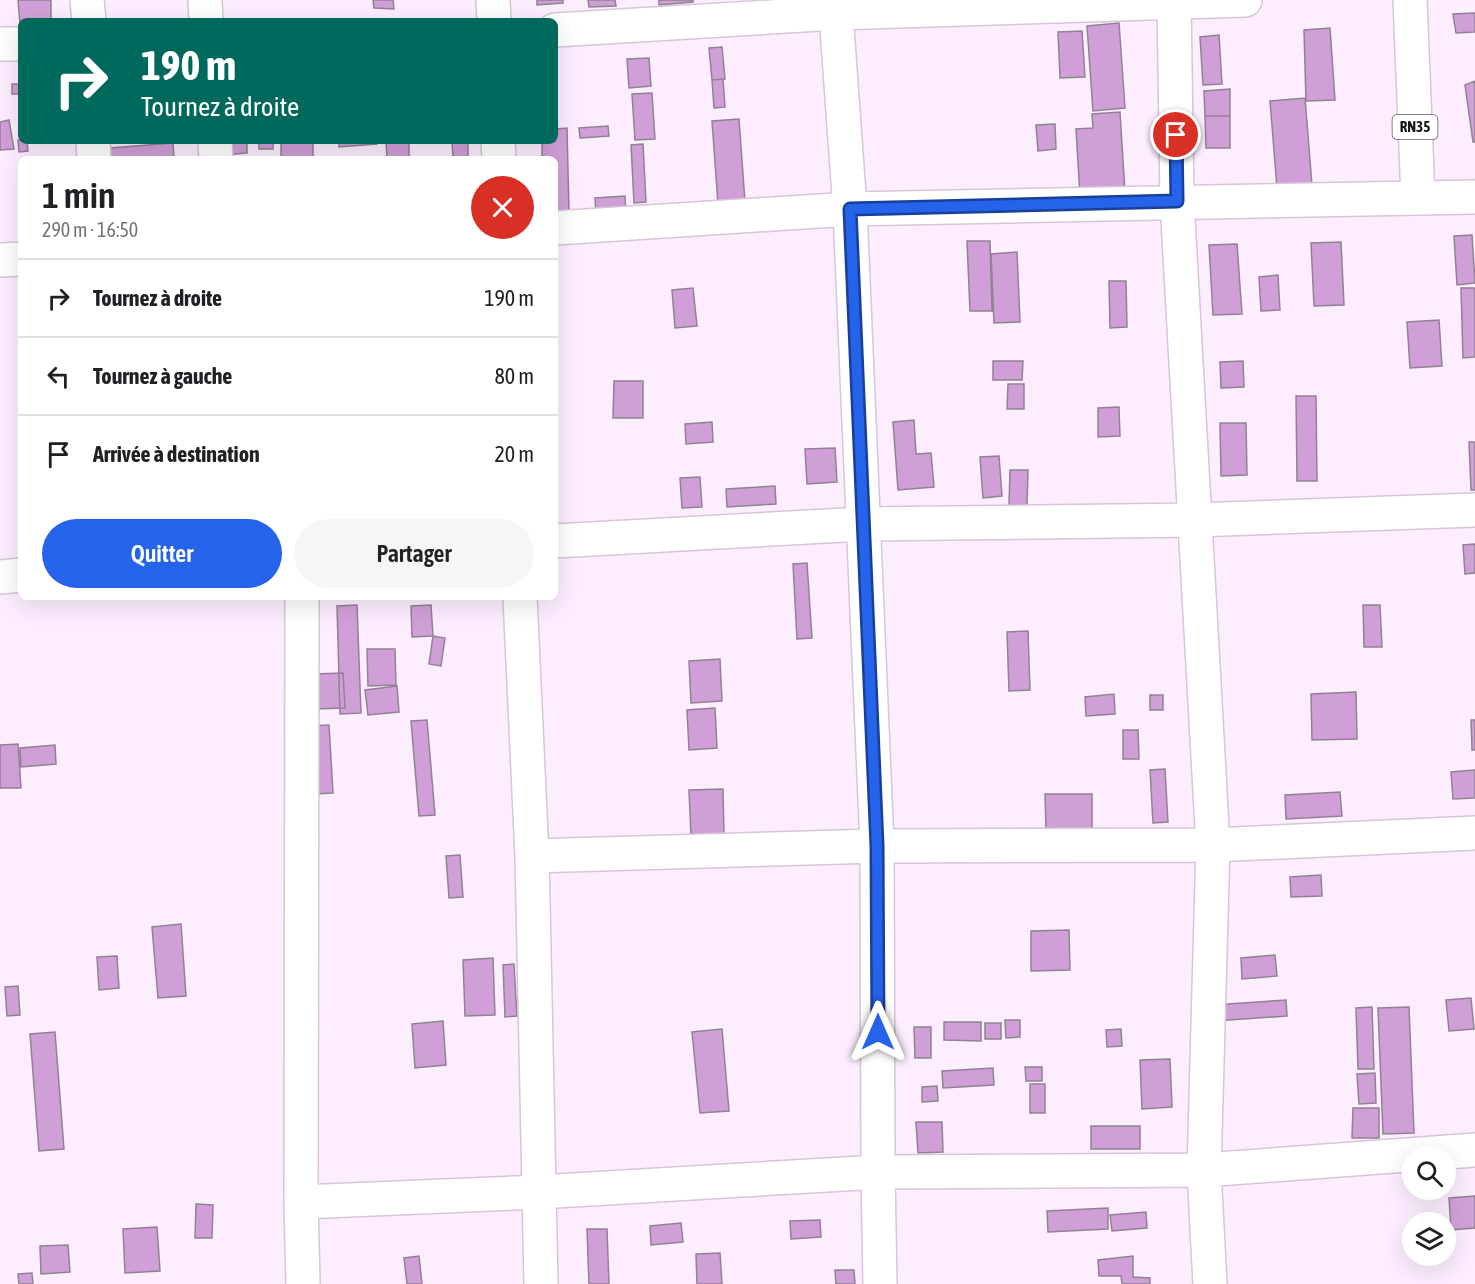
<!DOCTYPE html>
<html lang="fr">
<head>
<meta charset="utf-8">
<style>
  body { margin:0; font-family:"Asap Condensed",sans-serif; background:#f6f6f6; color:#202124; height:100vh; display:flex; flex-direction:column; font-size:22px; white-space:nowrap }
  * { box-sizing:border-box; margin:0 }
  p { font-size:20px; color:#757577 }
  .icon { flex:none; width:33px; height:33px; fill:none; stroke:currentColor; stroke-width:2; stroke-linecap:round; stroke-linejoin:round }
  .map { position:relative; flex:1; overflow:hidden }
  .side { position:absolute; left:18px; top:156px; width:540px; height:444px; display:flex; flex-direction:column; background:#fff; border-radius:9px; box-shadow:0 6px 24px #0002 }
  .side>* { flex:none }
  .top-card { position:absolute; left:18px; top:18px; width:540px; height:126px; border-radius:9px; box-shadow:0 6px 24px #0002; background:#00695c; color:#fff; overflow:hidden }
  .tools { position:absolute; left:1402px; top:1146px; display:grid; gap:12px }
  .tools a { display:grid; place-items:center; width:54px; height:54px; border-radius:50%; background:#fff; box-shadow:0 6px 24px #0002; font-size:30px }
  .pin { position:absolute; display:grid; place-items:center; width:51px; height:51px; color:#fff; margin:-26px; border:3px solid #fff; border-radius:50%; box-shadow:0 2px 6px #0007 }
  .me { position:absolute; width:66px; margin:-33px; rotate:0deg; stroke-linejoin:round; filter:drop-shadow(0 0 4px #0008) }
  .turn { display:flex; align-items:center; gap:21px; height:126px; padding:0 24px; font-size:27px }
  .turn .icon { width:78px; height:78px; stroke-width:2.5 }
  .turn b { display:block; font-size:42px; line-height:51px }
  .round { display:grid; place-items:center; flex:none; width:63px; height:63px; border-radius:32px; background:#f6f6f6 }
  .overview { display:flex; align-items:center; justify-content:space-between; height:102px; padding:0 24px }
  h1 { font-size:36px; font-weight:600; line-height:45px }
  .action { display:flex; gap:12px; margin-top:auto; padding:12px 24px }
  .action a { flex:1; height:69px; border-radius:36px; background:#2563eb; color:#fff; font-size:24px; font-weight:600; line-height:69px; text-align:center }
  .action a+a { background:#f6f6f6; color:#202124 }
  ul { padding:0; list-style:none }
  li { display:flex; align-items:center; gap:18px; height:78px; padding:0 24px; border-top:2px solid #e0e0e0 }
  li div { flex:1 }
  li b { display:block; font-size:22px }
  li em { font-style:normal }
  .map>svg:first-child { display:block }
</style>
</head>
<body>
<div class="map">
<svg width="1475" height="1284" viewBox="0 0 1475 1284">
  <rect width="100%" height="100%" fill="#fceefe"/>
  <path fill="#d19fd8" stroke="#918293" stroke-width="1.5" d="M18,0H51V21H21V37Z
    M373,0H393L394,9L374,8Z
    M537,0H563V3L537,5Z
    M588,0H615L616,6L589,7Z
    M659,0H693V2L659,5Z
    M1475,13V32L1456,33L1453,14Z
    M1119,23L1125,108L1093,111L1087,26Z
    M1330,28L1335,100L1306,101L1304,30Z
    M1082,31L1085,77L1060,78L1058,32Z
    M1219,35L1222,84L1203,85L1200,37Z
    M722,47L725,79L712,80L709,48Z
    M649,58L651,86L629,88L627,59Z
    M723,79L725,107L714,108L712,80Z
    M1475,81V142H1473L1465,85Z
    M12,84H21V94H12Z
    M1230,89V116H1205L1204,91Z
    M652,93L655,139L635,140L632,94Z
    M1305,98L1312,185L1277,188L1270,101Z
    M1120,112L1125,193L1080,196L1076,129L1093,128L1092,114Z
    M1205,116H1230V148H1206Z
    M739,119L745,202L718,204L712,121Z
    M9,120L14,149L0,150V122Z
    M1055,124L1056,149L1038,151L1036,125Z
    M608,126L609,136L580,138L579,128Z
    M567,128L569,212L555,213V159H542V141H555V129Z
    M18,140L27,141L28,151L19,152Z
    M259,141H273V149H259Z
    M281,141H313V159H281Z
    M339,141H377V144L339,147Z
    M386,141H409V159H387Z
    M452,141H468V159H453Z
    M247,142V153L222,155L221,145Z
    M173,143L174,159H84V150Z
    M643,144L646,202L634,203L631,145Z
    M625,196L626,213L596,215L595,198Z
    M1472,235L1475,283L1457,285L1454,236Z
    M967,241H990L992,311H970Z
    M1341,242L1344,305L1314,306L1311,243Z
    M1237,244L1242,314L1213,315L1209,245Z
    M1017,252L1020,322L994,323L991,254Z
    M1278,275L1280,310L1261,311L1259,277Z
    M1109,281H1126L1127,327L1110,328Z
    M693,288L697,326L675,328L672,290Z
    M1461,288H1475V357L1463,358Z
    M1439,320L1442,366L1410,368L1407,322Z
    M993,361H1023L1022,380H993Z
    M1243,361L1244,387L1221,388L1220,362Z
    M614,381H643V418H613Z
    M1008,384H1024V409H1007Z
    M1296,396H1316L1317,481H1297Z
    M1119,407L1120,436L1098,437V408Z
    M914,420L916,454L931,453L934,487L898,490L893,422Z
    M712,422L713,442L686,444L685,424Z
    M1220,423H1246L1247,475L1221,476Z
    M1469,442H1475V490H1471Z
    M835,448L837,482L807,484L805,449Z
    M999,456L1002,496L983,498L980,457Z
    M1010,470H1028L1027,505H1009Z
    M700,477L702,507L682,508L680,478Z
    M775,486L776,504L727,507L726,489Z
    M1475,544V573L1465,574L1463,545Z
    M807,563L812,638L797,639L793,564Z
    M357,605L361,713L340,714L337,606Z
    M431,605L433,636L412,637L411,606Z
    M1363,605H1380L1382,647H1364Z
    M1028,631L1030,690L1009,691L1007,632Z
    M433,636L445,638L441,666L429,664Z
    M367,649H395L396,685L368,686Z
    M720,659L722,701L691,703L689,661Z
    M343,673L345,708L315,709L313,674Z
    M397,686L399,712L368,715L365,690Z
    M1356,692L1357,739L1312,740L1311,694Z
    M1114,694L1115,714L1086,716L1085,697Z
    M1150,695H1163V710H1150Z
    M715,708L717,748L689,750L687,710Z
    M427,720L435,815L419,816L411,721Z
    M1471,720H1475V750H1472Z
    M329,725L333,793L314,794L310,726Z
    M1123,730H1138L1139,759H1123Z
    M18,744L21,788H0V745Z
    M55,745L56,764L21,767L20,748Z
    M1165,769L1168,822L1153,823L1150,770Z
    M1475,770V798L1453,799L1451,772Z
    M723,789L724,835L691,836L689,790Z
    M1340,792L1342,816L1286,819L1285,795Z
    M1045,794H1092V829H1046Z
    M460,855L463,897L449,898L446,856Z
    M1321,875L1322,896L1291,897L1290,877Z
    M181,924L186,996L158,998L152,927Z
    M1069,930L1070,970L1031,971V931Z
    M1275,955L1277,976L1242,979L1241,958Z
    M117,956L119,988L99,990L97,957Z
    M493,958L495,1015L465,1016L463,960Z
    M514,964L517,1016L505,1017L503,965Z
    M18,986L20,1015L7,1016L5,987Z
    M1471,998L1474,1029L1449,1031L1446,1000Z
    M1286,1000L1287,1016L1215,1021L1214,1005Z
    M1372,1007L1374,1069H1358L1356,1008Z
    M1409,1007L1414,1133L1383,1134L1378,1008Z
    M1005,1020H1020V1037L1006,1038Z
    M443,1021L446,1065L415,1068L412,1024Z
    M944,1022H981V1041L944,1040Z
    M985,1023H1001V1039H985Z
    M914,1027H931V1058H915Z
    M722,1029L729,1111L700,1113L692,1032Z
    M1121,1029L1122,1046L1107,1047L1106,1030Z
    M55,1032L64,1149L39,1151L30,1034Z
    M1170,1059L1172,1107L1142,1109L1140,1060Z
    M1025,1067H1042V1081H1026Z
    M993,1068L994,1085L943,1088L942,1071Z
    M1375,1073L1376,1103L1359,1104L1357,1074Z
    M1030,1084H1045V1113H1030Z
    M937,1086L938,1101L922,1102V1087Z
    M1353,1108H1379V1138H1352Z
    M916,1122H942L943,1152L918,1153Z
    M1091,1126H1140V1149H1091Z
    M1475,1196V1228L1451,1230L1449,1198Z
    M196,1204L213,1205L212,1238H195Z
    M1108,1208V1229L1048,1232L1047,1211Z
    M1146,1212L1147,1228L1112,1231L1110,1215Z
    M820,1220L821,1237L791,1239L790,1221Z
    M681,1223L683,1242L651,1245L650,1226Z
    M157,1227L160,1271L125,1273L123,1229Z
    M587,1229H607L609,1284H589Z
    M68,1245L70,1272L41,1274L40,1246Z
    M720,1253L722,1284H697L696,1254Z
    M419,1256L422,1284H407L404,1258Z
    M1133,1256V1277L1150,1278V1284H1122L1121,1276H1099L1098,1260Z
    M835,1270H854L855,1284H836Z
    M32,1273L33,1284H19L18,1274Z"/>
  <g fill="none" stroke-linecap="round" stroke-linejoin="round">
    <defs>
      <path id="street" d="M87,0L89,21
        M205,0L206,21
        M493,0L494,21
        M835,0L850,209L877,846L878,1172L880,1284
        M1174,0L1177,201L1213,845L1204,1170L1210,1284
        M555,30L836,13L1245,0
        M0,44H21
        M93,141L94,159
        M215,141L216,159
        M498,141L499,159
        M555,228L850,209L1418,198
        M0,260L21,259
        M555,541L863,524L1196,520L1475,510
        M0,577L21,575
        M302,597L301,1202L303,1284
        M520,597L532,856L541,1284
        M532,856L877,846L1213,845L1475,833
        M301,1202L539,1192L878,1172L1204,1170L1475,1150"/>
      <path id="primary" d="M1410,0L1418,198L1475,197"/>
    </defs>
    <use href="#street" stroke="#d6c6d8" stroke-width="36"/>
    <use href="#primary" stroke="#d6c6d8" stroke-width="36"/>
    <use href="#street" stroke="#fff" stroke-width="33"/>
    <use href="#primary" stroke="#fff" stroke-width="33"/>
  </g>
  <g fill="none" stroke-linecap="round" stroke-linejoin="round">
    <defs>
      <path id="route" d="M878,1032L877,846L850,209L1177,201L1176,135"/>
    </defs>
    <use href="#route" stroke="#184099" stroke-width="15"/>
    <use href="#route" stroke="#2563eb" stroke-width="10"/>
  </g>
  <g text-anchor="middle" stroke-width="5" stroke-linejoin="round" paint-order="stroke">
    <rect fill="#fff" stroke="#5d595e" stroke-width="1.5" x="1392.5" y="115" width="45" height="24" rx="4.5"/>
    <g font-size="15" font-weight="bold" fill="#181219">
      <text x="1415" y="132">RN35</text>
    </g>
  </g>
</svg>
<div class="tools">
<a><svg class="icon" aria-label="search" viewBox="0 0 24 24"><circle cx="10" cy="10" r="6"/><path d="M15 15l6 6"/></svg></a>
<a><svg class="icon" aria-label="layers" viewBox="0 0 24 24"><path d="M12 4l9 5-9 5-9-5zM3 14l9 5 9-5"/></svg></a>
</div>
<div class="pin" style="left:1176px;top:135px;background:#d93025"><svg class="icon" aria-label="arrive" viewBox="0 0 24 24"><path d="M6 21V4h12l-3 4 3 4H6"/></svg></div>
<svg class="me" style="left:878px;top:1032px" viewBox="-20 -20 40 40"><path d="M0-17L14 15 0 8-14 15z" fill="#2563eb" stroke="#fff" stroke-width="4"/></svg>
<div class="top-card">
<div class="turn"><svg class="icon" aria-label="right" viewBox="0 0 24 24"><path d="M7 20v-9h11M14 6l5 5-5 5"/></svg><div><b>190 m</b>Tournez à droite</div></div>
</div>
<section class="side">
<div class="overview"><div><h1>1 min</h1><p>290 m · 16:50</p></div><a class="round" style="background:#d93025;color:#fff"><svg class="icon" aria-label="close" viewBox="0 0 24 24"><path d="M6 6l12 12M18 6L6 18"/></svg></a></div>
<ul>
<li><svg class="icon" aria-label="right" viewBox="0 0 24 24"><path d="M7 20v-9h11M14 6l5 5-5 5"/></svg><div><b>Tournez à droite</b></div><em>190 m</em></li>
<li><svg class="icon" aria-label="left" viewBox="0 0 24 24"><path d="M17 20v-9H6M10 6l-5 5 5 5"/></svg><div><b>Tournez à gauche</b></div><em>80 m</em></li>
<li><svg class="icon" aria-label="arrive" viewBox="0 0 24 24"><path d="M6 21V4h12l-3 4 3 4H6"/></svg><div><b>Arrivée à destination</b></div><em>20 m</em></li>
</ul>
<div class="action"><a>Quitter</a><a>Partager</a></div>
</section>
</div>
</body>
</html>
